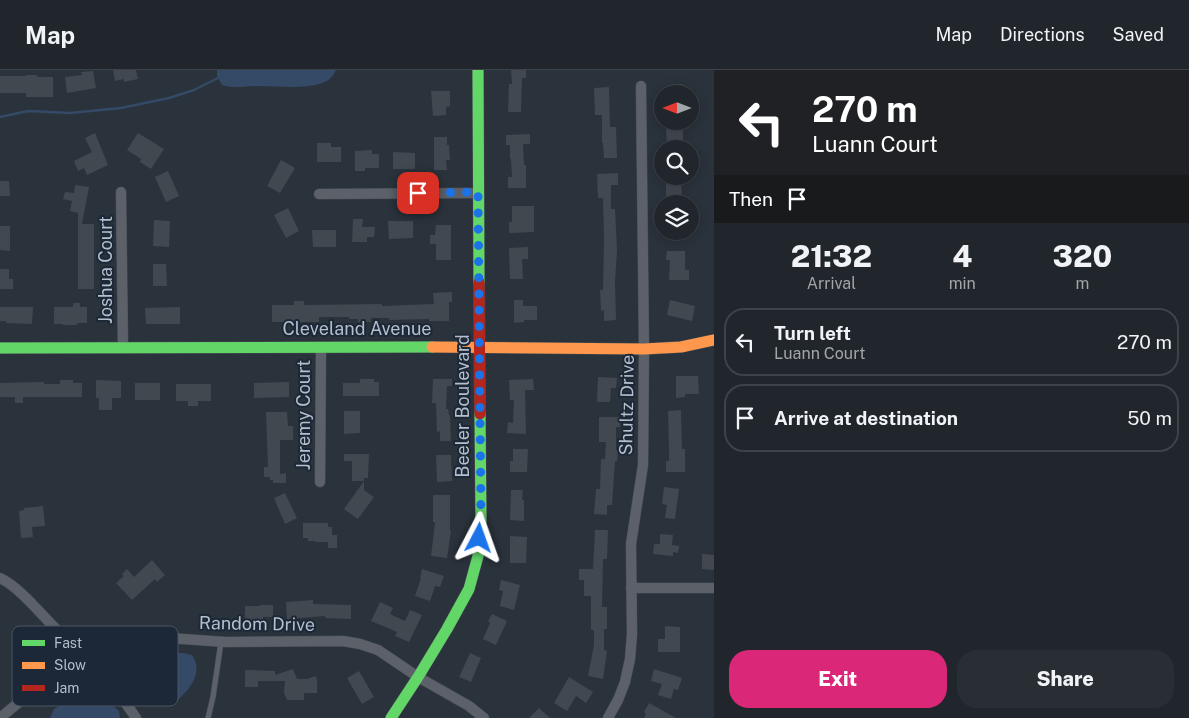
<!DOCTYPE html>
<html lang="en">
<head>
<meta charset="utf-8">
<style>
  body { margin:0; font-family:"Public Sans",sans-serif; background:#282e34; color:#f1f3f6; height:100vh; display:flex; flex-direction:column; font-size:19px; white-space:nowrap }
  * { box-sizing:border-box; margin:0 }
  p { font-size:16px; color:#a2a5a9 }
  .icon { flex:none; width:28px; height:28px; fill:none; stroke:currentColor; stroke-width:2; stroke-linecap:round; stroke-linejoin:round }
  .map { position:relative; flex:1; overflow:hidden }
  .drawer { display:flex; flex-direction:column; background:#20262c; width:475px }
  .drawer>* { flex:none }
  .guide { background:#202124; color:#fff; overflow:hidden }
  .needle { width:32px; rotate:270deg }
  .controls { position:absolute; left:654px; top:15px; display:grid; gap:10px }
  .controls a { display:grid; place-items:center; width:45px; height:45px; border-radius:50%; background:#20262c; box-shadow:0 2px 12px #0003,0 0 0 1px #3d4348; font-size:25px }
  .pin { position:absolute; display:grid; place-items:center; width:42px; height:42px; color:#fff; margin:-21px; border-radius:10px; box-shadow:0 2px 8px #0006 }
  .me { position:absolute; width:55px; margin:-28px; rotate:4deg; stroke-linejoin:round; filter:drop-shadow(0 0 4px #0008) }
  .turn { display:flex; align-items:center; gap:18px; height:105px; padding:0 15px; font-size:22px }
  .turn .icon { width:65px; height:65px; stroke-width:2.5 }
  .turn b { display:block; font-size:35px; line-height:42px }
  .then { display:flex; align-items:center; height:48px; padding:0 15px; background:#0003; gap:10px; font-size:19px }
  .eta { display:flex; justify-content:space-evenly; align-items:center; height:85px; text-align:center }
  .eta b { font-size:30px; font-weight:800; line-height:35px }
  .primary-button { display:flex; gap:10px; margin-top:auto; padding:10px 15px }
  .primary-button a { flex:1; height:58px; border-radius:20px; background:#db2777; color:#fff; font-size:20px; font-weight:800; line-height:58px; text-align:center }
  .primary-button a+a { background:#282e34; color:#f1f3f6 }
  ul { padding:0; list-style:none }
  li { display:flex; align-items:center; gap:15px; height:68px; margin:0 10px 8px; padding:0 5px; border:2px solid #3d4348; border-radius:20px }
  li div { flex:1 }
  li b { display:block; font-size:19px }
  li em { font-style:normal }
  header { display:flex; align-items:center; gap:30px; box-sizing:border-box; height:70px; padding:0 25px; background:#20262c; border-bottom:1px solid #3d4348 }
  header strong { font-size:24px }
  nav { display:flex; gap:28px; margin-inline-start:auto; font-size:18px }
  main { display:flex; flex:1; min-height:0 }
  .map>svg:first-child { display:block }
</style>
</head>
<body>
<header>
<strong>Map</strong>
<nav><a>Map</a><a>Directions</a><a>Saved</a></nav>
</header>
<main>
<div class="map">
<svg width="714" height="648" viewBox="0 0 714 648">
  <rect width="100%" height="100%" fill="#2a323b"/>
  <path fill="#354a66" d="M217,0H336C332,9 328,11 319,14C302,19 278,16 260,16C247,16 234,19 222,15L217,6Z
    M159,583H183L192,585C205,605 187,621 174,634L156,635L141,623L135,615L123,609L126,600L143,592Z
    M79,615L92,617L119,641L120,648H50L54,639L71,629Z"/>
  <g fill="none" stroke-linecap="round" stroke-linejoin="round">
    <path stroke="#354a66" stroke-width="2.5" d="M0,47L28,41L70,43L121,38L169,28L194,20L220,7"/>
  </g>
  <path fill="#424850" d="M113,0H136L138,9L124,12V9L115,11Z
    M511,0H526V8H522L521,42H508L509,14H512Z
    M93,1L96,18L67,23L65,7L82,5L81,2Z
    M26,5H37V7H53V27H26V23H0V6H26Z
    M672,14H683V24H672Z
    M609,17L610,57H616L617,88H604L603,73H602V45H595L594,18Z
    M431,21H450V36L446,37V45L433,46Z
    M666,59H683V79H667Z
    M95,63L108,95L87,105L84,98L78,101L74,91L92,82L85,68Z
    M138,63L164,79L151,99L140,92L141,89L127,80Z
    M530,64V74H523L524,95H526V118H508V107H512L511,89H510V75H506V65Z
    M434,67H447V75H449L450,90H446L447,100H434Z
    M317,73H331V77H341V92H317Z
    M372,80V84H379V98H365V101H355V81Z
    M393,82L415,83V99H393Z
    M281,90L295,98L280,123L267,116Z
    M168,101L179,126L166,132L155,107Z
    M618,103V115H611V139H615L617,180L615,212L616,250L604,251V240L601,241L600,220H603L604,168L603,128H598L597,104Z
    M666,106H681L682,127H666Z
    M0,111H9L10,126H0Z
    M75,115L89,117L82,154H94V219H78V143L70,141L72,131L63,129L65,122L74,123Z
    M512,136H534V162L509,163V152H512Z
    M288,138L299,161L286,168L274,145Z
    M353,149H363L362,157H375L374,167H367V172H352Z
    M154,150L170,151L169,177L153,176Z
    M388,151H413V168L389,169Z
    M436,155H451V190H436V174H430V165H435Z
    M0,156H10V181L0,180Z
    M312,160H336V177H313Z
    M528,177V189H522L523,209H510L509,178Z
    M667,181H685V200H689V210H669L670,190H666Z
    M153,194H166L167,216H153Z
    M0,199H9V209H13V219H0Z
    M452,222V232H449V251H429V249L389,250V248H371V252H358V249H349V247H319V252H272V235H294V231H304V235L382,234V236L434,234L433,223Z
    M514,230H523V236H537V250H524V252L514,253Z
    M670,230L695,236L692,251L667,245Z
    M73,233H80V237H87V253H77V255H63V254H54V237H73Z
    M0,237H33L32,254L6,253V251H0Z
    M180,237V254H146L145,238Z
    M676,306H698L699,324H685V327L676,328Z
    M598,307L617,308L616,318H611L610,332H597Z
    M360,309H374V312H379V326H343V313H360Z
    M433,309H452V316H447L446,339H448L449,345H450L451,371H440V361L437,362L436,333H432Z
    M533,309L534,320H525L526,364L507,363L508,352L513,353L514,330H510L509,310Z
    M60,310H73V313H82V327H23V333H15V327H0V313L44,312V314H60Z
    M96,310L121,311V328H112V340H99V328H96Z
    M289,312V327L254,328V313Z
    M135,313H160V330H135Z
    M176,314H211V331H198V336H188V331H176Z
    M681,340L682,379H685V402H666V391H669V379L668,341Z
    M344,341H360V363L344,364Z
    M266,342H287L288,356H293V370H280V404L286,403V413H273V410H270V407H264V397H268Z
    M599,347H620V357H616V380H618L617,391H615L612,435H607V445L594,444L596,419H600L601,389H605L606,372H599Z
    M513,379H528L527,402H510V391H513Z
    M344,384H369L368,408H364V420L374,427L358,449L344,439L364,411H352V391H344Z
    M436,385H451L452,411L437,412Z
    M664,417L679,419L675,449L665,448L667,435L662,434Z
    M511,420H523L522,430H524V451L510,450Z
    M285,423L297,448L285,454L274,428Z
    M433,425H450V461H451L447,488L431,486L435,452H433Z
    M43,436L45,456L32,457L33,467L21,468L19,441L24,440V438Z
    M303,453H328V457H332V465H337V478H328V472H315V471H308V468H303Z
    M595,460H608L607,489H603L602,537H607V559H604V580L607,581L603,609L588,606L594,575V560H591V526H584V510H579V499H593Z
    M660,464L673,465L672,475L679,476L678,483L673,482V486L653,484L654,474H660Z
    M510,466L527,467L526,493H510Z
    M702,484L714,485V500L702,499Z
    M152,490L165,505L157,512L155,509L132,530L116,513L124,506L122,504L127,499L134,507Z
    M422,499L444,506L440,517L435,516L430,531L415,526L421,508H420Z
    M501,510L520,515L514,540L500,536L503,521L499,520Z
    M313,530V534L351,535V549L325,548V546L287,549L286,532Z
    M380,532L393,538L390,544L405,551L410,540L422,545L409,572L395,566L397,562L371,551Z
    M260,535H273V547H263V551H245V536H260Z
    M492,544L507,551L496,575L483,569L490,553L488,551Z
    M665,556L680,557V582H658V569H665Z
    M470,583L481,588L471,612L459,607Z
    M293,599L297,609H307L316,606L317,610V623H304V630H287L284,623L285,611H258V617H245V600L275,601V605Z
    M654,599L682,608L678,620L674,619L671,629L658,625L662,614L651,611Z
    M359,601L374,627L362,634L347,608Z
    M569,607L593,622L586,633L576,626L567,641L554,633Z
    M649,633L676,648H644L646,644L644,642Z
    M539,638L550,648H529Z"/>
  <g fill="none" stroke-linecap="round" stroke-linejoin="round">
    <defs>
      <path id="lane" d="M208,648L213,627L221,572"/>
      <path id="street" d="M121,122L123,278
        M319,124L478,123
        M320,412L321,277
        M0,508C19,517 39,542 54,557C82,586 114,614 136,648
        M631,518H714
        M0,648L18,633L84,588L114,577L144,568H169L225,572L343,571L360,574L378,580L418,607L469,636L484,648
        M608,648L618,630L625,612L630,589L632,564L631,474L643,395L644,279L641,16"/>
      <path id="fast" d="M478,0L479,212
        M0,278L432,277
        M391,648L418,607L447,559L469,519L478,486L481,450L480,344"/>
      <path id="slow" d="M432,277L644,279L681,277L714,270"/>
      <path id="jam" d="M479,212L480,344"/>
    </defs>
    <use href="#lane" stroke="#474d54" stroke-width="6"/>
    <use href="#street" stroke="#474d54" stroke-width="11"/>
    <use href="#fast" stroke="#474d54" stroke-width="12"/>
    <use href="#slow" stroke="#474d54" stroke-width="12"/>
    <use href="#jam" stroke="#474d54" stroke-width="12"/>
    <use href="#lane" stroke="#5b6069" stroke-width="5"/>
    <use href="#street" stroke="#5b6069" stroke-width="10"/>
    <use href="#fast" stroke="#63d668" stroke-width="11"/>
    <use href="#slow" stroke="#ff974d" stroke-width="11"/>
    <use href="#jam" stroke="#b3261e" stroke-width="11"/>
  </g>
  <g fill="none" stroke-linecap="round" stroke-linejoin="round">
    <path stroke="#1a73e8" stroke-width="9" stroke-dasharray="0 16.2" d="M418,123L478,122L481,450L479,468"/>
  </g>
  <g text-anchor="middle" stroke-width="4" stroke-linejoin="round" paint-order="stroke">
    <g font-size="18" fill="#b4becc" stroke="#1c2837">
      <text transform="translate(106 200) rotate(-90)" y="6">Joshua Court</text>
      <text x="357" y="265">Cleveland Avenue</text>
      <text transform="translate(627 335) rotate(-89)" y="6">Shultz Drive</text>
      <text transform="translate(463 336) rotate(-90)" y="6">Beeler Boulevard</text>
      <text transform="translate(304 345) rotate(-90)" y="6">Jeremy Court</text>
      <text transform="translate(257 554) rotate(1)" y="6">Random Drive</text>
    </g>
  </g>
  <rect x="12" y="556" width="166" height="80" rx="8" fill="#1c2837" stroke="#4a5564" stroke-width="1"/>
  <rect x="22" y="570" width="23" height="6" fill="#63d668"/>
  <rect x="22" y="592" width="23" height="7" fill="#ff974d"/>
  <rect x="22" y="615" width="23" height="6" fill="#b3261e"/>
  <g font-size="14" fill="#b4becc">
    <text x="54" y="578">Fast</text>
    <text x="54" y="600">Slow</text>
    <text x="54" y="623">Jam</text>
  </g>
</svg>
<div class="controls">
<a><svg class="needle" viewBox="-14 -14 28 28"><path d="M0-13l5 13h-10z" fill="#e53935"/><path d="M0 13l5-13h-10z" fill="#a2a5a9"/></svg></a>
<a><svg class="icon" aria-label="search" viewBox="0 0 24 24"><circle cx="10" cy="10" r="6"/><path d="M15 15l6 6"/></svg></a>
<a><svg class="icon" aria-label="layers" viewBox="0 0 24 24"><path d="M12 4l9 5-9 5-9-5zM3 14l9 5 9-5"/></svg></a>
</div>
<div class="pin" style="left:418px;top:123px;background:#d93025"><svg class="icon" aria-label="arrive" viewBox="0 0 24 24"><path d="M6 21V4h12l-3 4 3 4H6"/></svg></div>
<svg class="me" style="left:479px;top:468px" viewBox="-20 -20 40 40"><path d="M0-17L14 15 0 8-14 15z" fill="#1a73e8" stroke="#fff" stroke-width="4"/></svg>
</div>
<section class="drawer">
<div class="guide">
<div class="turn"><svg class="icon" aria-label="left" viewBox="0 0 24 24"><path d="M17 20v-9H6M10 6l-5 5 5 5"/></svg><div><b>270 m</b>Luann Court</div></div>
<div class="then">Then<svg class="icon" aria-label="arrive" viewBox="0 0 24 24"><path d="M6 21V4h12l-3 4 3 4H6"/></svg></div>
</div>
<div class="eta">
<div><b>21:32</b><p>Arrival</p></div>
<div><b>4</b><p>min</p></div>
<div><b>320</b><p>m</p></div>
</div>
<ul>
<li><svg class="icon" aria-label="left" viewBox="0 0 24 24"><path d="M17 20v-9H6M10 6l-5 5 5 5"/></svg><div><b>Turn left</b><p>Luann Court</p></div><em>270 m</em></li>
<li><svg class="icon" aria-label="arrive" viewBox="0 0 24 24"><path d="M6 21V4h12l-3 4 3 4H6"/></svg><div><b>Arrive at destination</b></div><em>50 m</em></li>
</ul>
<div class="primary-button"><a>Exit</a><a>Share</a></div>
</section>
</main>
</body>
</html>
